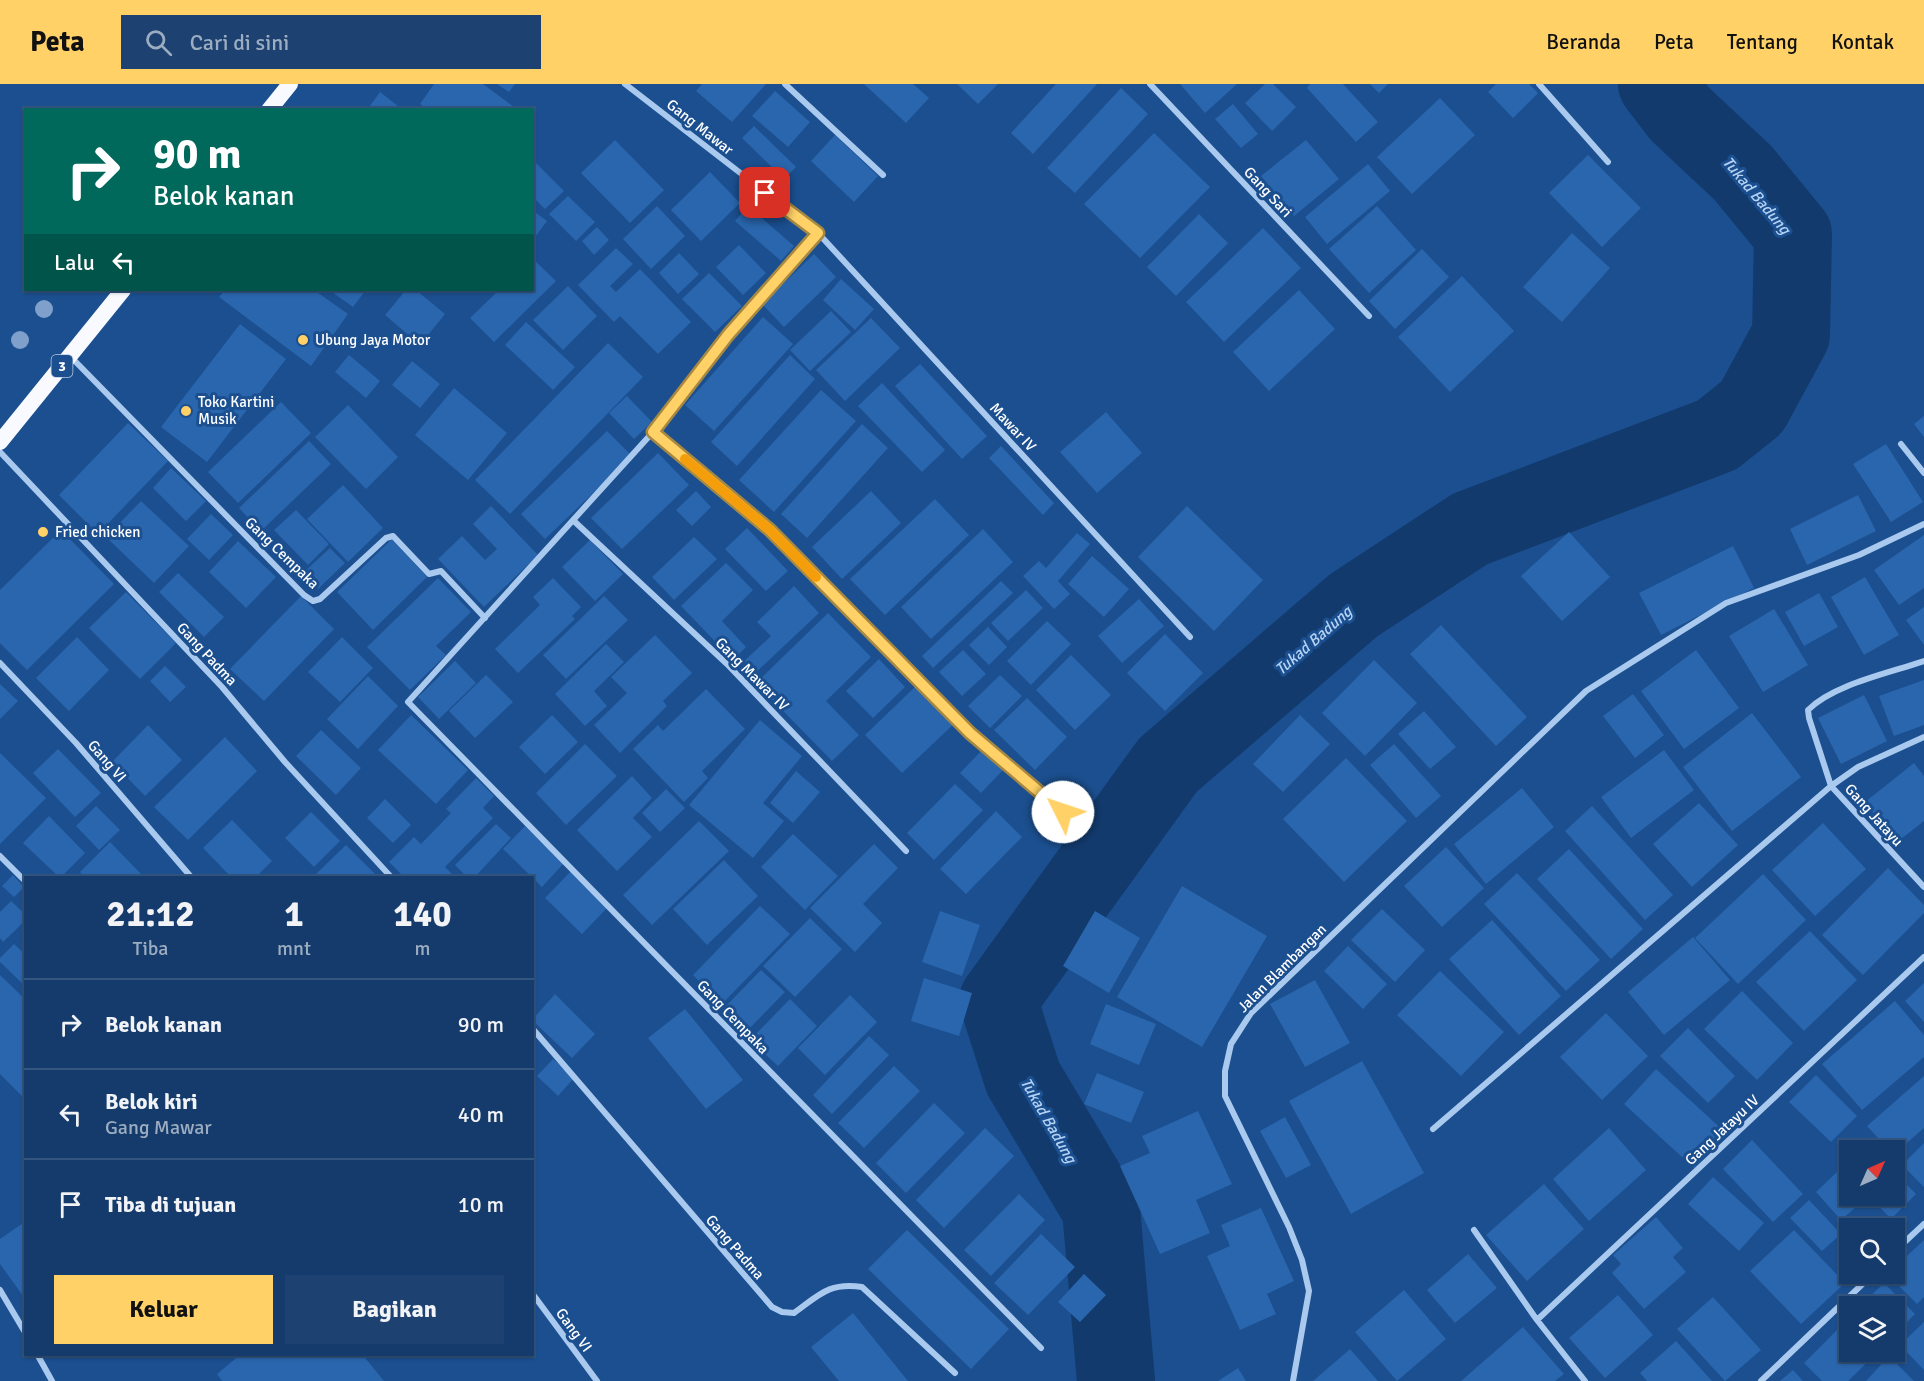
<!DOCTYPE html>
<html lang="id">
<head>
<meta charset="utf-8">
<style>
  body { margin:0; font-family:Signika,sans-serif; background:#1d4271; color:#f1f3f6; height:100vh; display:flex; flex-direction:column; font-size:22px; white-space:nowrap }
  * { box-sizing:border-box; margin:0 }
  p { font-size:20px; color:#9dadc1 }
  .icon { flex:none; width:33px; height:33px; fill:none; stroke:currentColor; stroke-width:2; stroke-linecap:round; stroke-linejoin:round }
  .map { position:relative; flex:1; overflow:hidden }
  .panel { position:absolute; left:24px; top:792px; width:510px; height:480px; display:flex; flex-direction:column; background:#143b6b; border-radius:0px; box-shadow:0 2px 4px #0004,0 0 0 2px #33557e }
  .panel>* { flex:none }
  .guide { position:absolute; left:24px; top:24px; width:510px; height:183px; border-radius:0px; box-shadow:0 2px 4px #0004,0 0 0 2px #33557e; background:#00695c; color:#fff; overflow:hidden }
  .needle { width:39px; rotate:45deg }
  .fabs { position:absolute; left:1839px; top:1056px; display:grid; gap:12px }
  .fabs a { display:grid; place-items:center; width:66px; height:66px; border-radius:0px; background:#143b6b; box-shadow:0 2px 4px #0004,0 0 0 2px #33557e; font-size:30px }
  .pin { position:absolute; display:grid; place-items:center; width:51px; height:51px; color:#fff; margin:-26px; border-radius:12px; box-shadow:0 3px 9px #0006 }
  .me { position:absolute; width:66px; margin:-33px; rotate:311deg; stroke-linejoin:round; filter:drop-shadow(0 0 4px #0008) }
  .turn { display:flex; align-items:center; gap:21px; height:126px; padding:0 30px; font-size:27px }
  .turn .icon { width:78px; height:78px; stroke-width:2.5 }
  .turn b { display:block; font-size:42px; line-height:51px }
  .then { display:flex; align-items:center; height:57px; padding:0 30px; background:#0003; gap:12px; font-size:22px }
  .eta { display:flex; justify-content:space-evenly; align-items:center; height:102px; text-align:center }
  .eta b { font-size:36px; font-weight:700; line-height:42px }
  .cta { display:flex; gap:12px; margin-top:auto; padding:12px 30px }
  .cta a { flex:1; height:69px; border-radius:0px; background:#ffd166; color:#111; font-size:24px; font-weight:700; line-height:69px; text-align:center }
  .cta a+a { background:#1d4271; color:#f1f3f6 }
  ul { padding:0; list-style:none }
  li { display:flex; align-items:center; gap:18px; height:90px; padding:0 30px; border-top:2px solid #33557e }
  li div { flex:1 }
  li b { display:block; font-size:22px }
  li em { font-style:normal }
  header { display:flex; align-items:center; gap:36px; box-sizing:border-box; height:84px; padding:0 30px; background:#ffd166; color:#111 }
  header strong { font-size:28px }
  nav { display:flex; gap:33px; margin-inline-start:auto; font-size:21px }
  .search { width:420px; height:54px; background:#1d4271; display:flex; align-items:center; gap:15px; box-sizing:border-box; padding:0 21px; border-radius:0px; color:#9dadc1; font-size:22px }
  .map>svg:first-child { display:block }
</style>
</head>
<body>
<header>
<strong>Peta</strong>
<div class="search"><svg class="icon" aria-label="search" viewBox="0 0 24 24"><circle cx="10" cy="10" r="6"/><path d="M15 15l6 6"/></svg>Cari di sini</div>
<nav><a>Beranda</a><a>Peta</a><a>Tentang</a><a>Kontak</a></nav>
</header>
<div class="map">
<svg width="1924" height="1297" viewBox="0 0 1924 1297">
  <rect width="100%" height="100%" fill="#1b4f8f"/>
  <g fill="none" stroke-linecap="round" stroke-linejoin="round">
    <path stroke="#123a6d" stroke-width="78" d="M1116,1297L1101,1125L1023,994L998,916L1168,681L1354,521L1470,445L1717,351L1752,323L1791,251L1793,150L1743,89L1680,30L1657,0"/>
  </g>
  <path fill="#2a66ad" d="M434,0H483L518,26H427L420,20Z
    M497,0H515L509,8Z
    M702,0H766L732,38L696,7Z
    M864,0H913L929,14L906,39Z
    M957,0H998L978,20Z
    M1056,0H1097L1033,70L1011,49Z
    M1180,0H1237L1205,29Z
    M1265,0H1273L1296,23L1272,47L1245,19Z
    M1310,0H1343L1378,38L1356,58L1307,4Z
    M1370,0H1388L1379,9Z
    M1496,0H1529L1538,9L1513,34L1488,8Z
    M1121,4L1148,30L1075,109L1047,84Z
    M775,7L810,38L788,63L752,32Z
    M380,8L403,26H367Z
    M1440,14L1475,51L1412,110L1377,73Z
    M1233,20L1258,50L1241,64L1215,35Z
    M754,42L796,83L784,95L742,54Z
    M1154,49L1210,103L1140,174L1084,120Z
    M835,51L878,92L854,118L811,77Z
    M615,56L664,106L630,139L581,89Z
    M1306,56L1339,95L1294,132L1261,92Z
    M1588,71L1641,124L1602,163L1549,109Z
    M532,75L564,107L545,125L532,112Z
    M1368,80L1390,107L1327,160L1305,133Z
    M710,88L740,119L701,157L671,126Z
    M568,112L595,138L576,157L549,130Z
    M657,122L685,152L651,185L623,155Z
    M748,122L794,162L781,177L735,137Z
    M1377,122L1416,166L1369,209L1329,165Z
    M532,126L547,137L532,157Z
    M1199,130L1228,159L1176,212L1147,183Z
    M597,143L609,156L594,171L582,157Z
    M1263,144L1301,184L1224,258L1186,218Z
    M1572,149L1610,184L1562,238L1523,203Z
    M739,161L766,189L743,211L716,183Z
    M616,164L633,180L610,202L616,208L640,185L691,238L658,270L620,232L614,238L578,201Z
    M1422,165L1449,193L1395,245L1369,217Z
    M679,169L699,190L678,210L659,189Z
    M814,170L836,193L784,243L762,220Z
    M532,174L556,197L494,258L470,234L499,206H532Z
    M709,189L742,222L715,248L682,215Z
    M1462,192L1514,247L1450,308L1398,253Z
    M841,195L874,225L855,246L823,216Z
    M568,202L597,232L563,266L533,236Z
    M225,206H314L348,230L311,282L219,213Z
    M329,206H366L353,223Z
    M406,206H416L445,230L420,261L385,231Z
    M1299,206L1335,245L1269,307L1233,268Z
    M831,227L851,248L810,287L790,266Z
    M763,233L793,260L714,347L685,321Z
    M871,234L900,264L845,317L816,286Z
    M526,238L575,283L553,306L505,261Z
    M240,240L286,275L207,378L161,343Z
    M608,259L643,293L510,430L475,396Z
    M349,271L380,297L366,314L335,288Z
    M790,271L815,295L737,382L711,358Z
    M412,277L440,300L420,324L392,301Z
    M920,280L987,352L962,375L895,302Z
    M882,299L945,366L922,388L858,322Z
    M454,304L507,349L468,396L415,351Z
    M821,306L856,337L774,428L739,396Z
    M627,312L652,338L634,355L609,329Z
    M281,318L311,349L238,419L208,388Z
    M348,321L398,373L366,405L315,353Z
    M1106,328L1142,369L1097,409L1060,368Z
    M1924,332V353L1914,340Z
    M128,339L168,377L98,450L59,411Z
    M862,340L888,364L807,454L781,430Z
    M607,347L632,372L545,455L521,430Z
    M309,357L331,380L261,447L239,424Z
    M1886,360L1923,418L1891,438L1853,380Z
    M1001,362L1054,419L1043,431L989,374Z
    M658,369L689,401L622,465L591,434Z
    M171,384L206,417L186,437L153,404Z
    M343,401L383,444L348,478L307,435Z
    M696,407L711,423L692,442L676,426Z
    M871,407L901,439L842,495L812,463Z
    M1858,411L1876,447L1807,481L1790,445Z
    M935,415L969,451L885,531L850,495Z
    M141,417L189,462L154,499L106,453Z
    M491,422L538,471L484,523L438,475L462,452L485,476L497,465L473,440Z
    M1187,422L1263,496L1214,547L1138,473Z
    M296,426L329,460L308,481L274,446Z
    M211,430L233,451L209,476L187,455Z
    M747,444L788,487L766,507L725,465Z
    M983,445L1013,478L931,555L901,523Z
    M61,446L114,500L27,586L0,559V506Z
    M1569,448L1610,493L1562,537L1521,492Z
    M1077,449L1090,460L1058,497L1070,510L1054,525L1023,492L1039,477L1046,484Z
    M1924,451V504L1899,521L1874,486Z
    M694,453L717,475L674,516L652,493Z
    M392,455L427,493L373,546L337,508Z
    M590,456L623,490L595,517L562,483Z
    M238,457L276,493L246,524L209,488Z
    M1733,462L1754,504L1661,551L1639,509Z
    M330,464L345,479L318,505L303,489Z
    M1092,472L1129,505L1104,533L1068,500Z
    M726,479L753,506L722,537L746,563L733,576L681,522Z
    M178,489L224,533L204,553L159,508Z
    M1865,493L1899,551L1864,571L1831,513Z
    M438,494L471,528L436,562L446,571L410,606L367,563Z
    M553,494L581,523L572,532L575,535L518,589L495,565L540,521L533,513Z
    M1001,497L1013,509L933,584L922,572Z
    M794,502L819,529L751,593L740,581L771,552L757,538Z
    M1026,506L1043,524L1008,557L991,539Z
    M126,508L176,559L140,595L89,544Z
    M1819,509L1838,543L1804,562L1785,528Z
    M301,512L334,545L264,617L230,585Z
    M604,512L628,536L566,595L543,571Z
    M1139,515L1164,542L1122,579L1098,552Z
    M1924,523V561L1906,536Z
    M1774,525L1808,581L1763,608L1729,552Z
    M828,529L871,573L826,617L859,651L832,677L756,599Z
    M1047,537L1071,560L1031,601L1007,577Z
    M1441,541L1527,633L1496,662L1410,570Z
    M988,543L1007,563L989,581L969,561Z
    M1165,550L1203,589L1165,627L1127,589Z
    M655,551L692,589L663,617L667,622L620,669L594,641L627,609L611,593Z
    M77,553L109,586L69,627L36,594Z
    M342,553L373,584L340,618L308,588Z
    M606,560L624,578L594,607L607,622L585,642L555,610Z
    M963,566L986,590L962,612L939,588Z
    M1696,566L1739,624L1684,665L1641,607Z
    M1071,571L1111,611L1075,646L1036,606Z
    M879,575L905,603L873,634L846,607Z
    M1374,576L1417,619L1365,672L1322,629Z
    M455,577L476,599L439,635L418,613Z
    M165,582L186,603L170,618L150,597Z
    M486,591L513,618L475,654L449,627Z
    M1000,591L1022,612L990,644L968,622Z
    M368,592L398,622L358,665L327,635Z
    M1924,596V641L1894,652L1879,612Z
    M0,600L18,617L0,635Z
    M918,600L955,639L902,689L865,651Z
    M706,605L745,645L702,687L708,694L684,718L633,665L658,641L663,647Z
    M1633,610L1664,651L1635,674L1603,632Z
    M1864,611L1887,657L1841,680L1818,634Z
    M1027,614L1067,653L1035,686L994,646Z
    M1424,627L1456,663L1430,685L1398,650Z
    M1752,629L1801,693L1732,747L1683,683Z
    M411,631L468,686L436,720L378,666Z
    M552,631L578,658L545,690L519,663Z
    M1300,631L1330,660L1283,708L1253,680Z
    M760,636L802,672L763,719L784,737L753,774L689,721Z
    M148,641L182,676L145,712L112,678Z
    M321,646L361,684L336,711L296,672Z
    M225,653L257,687L188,756L154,723Z
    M585,660L617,692L566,741L536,709Z
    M1394,660L1441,712L1416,734L1370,681Z
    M985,663L1006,683L981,709L960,689Z
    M58,665L101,709L75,733L33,689Z
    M1664,666L1694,706L1631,754L1601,713Z
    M0,669L46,714L0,760Z
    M1346,674L1407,737L1344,798L1283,735Z
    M1914,679L1924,692V737L1896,759L1865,718Z
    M796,687L820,708L793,739L770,719Z
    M632,692L652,714L633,734L652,753L617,787L577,746Z
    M476,694L494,712L483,724L493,734L445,783L456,794H405L389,778L414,753L421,760L451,729L446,725Z
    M955,700L983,726L934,776L907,749Z
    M1522,704L1554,743L1486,800L1454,760Z
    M666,705L685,724L660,748L642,729Z
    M385,715L411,741L393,759L367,734Z
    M1699,719L1738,761L1692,803L1653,760Z
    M96,722L120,746L99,766L76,742Z
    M1592,722L1673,811L1645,836L1565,747Z
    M996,727L1022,753L966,810L940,785Z
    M311,728L340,757L314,783L285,754Z
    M49,732L85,769L60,794L23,759Z
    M232,736L272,777L255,794H232L203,764Z
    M699,737L729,767L652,841L623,811Z
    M1823,739L1866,785L1815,832L1772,786Z
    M496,740L511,754L474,794H468L455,781Z
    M525,742L564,779L542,803L503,765Z
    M793,750L838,792L805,826L761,783Z
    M110,758L145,794H86L80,788Z
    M874,760L898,784L863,820L882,839L855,868L810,824Z
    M346,761L375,790L371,794H317L315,791Z
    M1446,763L1484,804L1442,843L1404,802Z
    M1569,765L1643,845L1611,875L1537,795Z
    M724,776L758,812L707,861L673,825Z
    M1888,784L1924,821V829L1863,891L1822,851Z
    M571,787L608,823L582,850L545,814Z
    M1517,789L1600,876L1566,907L1484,820Z
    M1763,790L1806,836L1738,900L1695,854Z
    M13,791L24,803L14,813L2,802Z
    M1182,802L1267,852L1202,963L1117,913Z
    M11,817L26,831V836L3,858L0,854V828Z
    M760,822L790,850L722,920L693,891Z
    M1382,825L1425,866L1395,898L1351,856Z
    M940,827L980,841L962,892L922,878Z
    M1095,827L1140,854L1109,909L1063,882Z
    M810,834L842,865L795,913L763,882Z
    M1492,836L1561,912L1519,951L1449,875Z
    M1810,847L1857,896L1804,947L1756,898Z
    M1693,853L1730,896L1664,951L1628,908Z
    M14,860L26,871V903L0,878V874Z
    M1348,862L1387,900L1363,925L1324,887Z
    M761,886L785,908L747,947L724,924Z
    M1440,887L1504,948L1461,992L1397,931Z
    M0,891L26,916V1016L0,990Z
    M924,894L972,909L959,952L911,937Z
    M1315,896L1350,959L1305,983L1270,920Z
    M1924,899V938L1905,917Z
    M1742,907L1793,959L1757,996L1704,945Z
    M555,910L595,950L572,974L532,936Z
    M850,911L877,938L825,991L798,964Z
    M790,915L817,942L778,982L750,956Z
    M1895,917L1924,951V973L1862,1026L1822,980Z
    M1106,920L1156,940L1139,981L1090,960Z
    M685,925L743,996L706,1025L648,954Z
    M1606,929L1648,972L1602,1016L1560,973Z
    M1688,944L1735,992L1708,1019L1660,972Z
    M869,952L889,971L832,1030L813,1011Z
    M553,975L574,994L558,1012L537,992Z
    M1362,977L1424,1089L1351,1130L1289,1017Z
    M894,982L920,1007L864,1064L838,1039Z
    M1656,985L1726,1049L1694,1084L1624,1020Z
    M1097,989L1144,1008L1131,1039L1084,1020Z
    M1816,991L1857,1032L1831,1058L1789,1018Z
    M1924,992V1044L1894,1070V1066H1889L1867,1042Z
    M934,1019L965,1049L906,1109L876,1079Z
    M1198,1027L1232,1100L1196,1116L1210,1149L1160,1170L1120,1082L1150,1069L1142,1052Z
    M1285,1033L1311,1081L1286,1094L1260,1047Z
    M985,1044L1014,1072L944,1144L916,1116Z
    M1609,1044L1646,1086L1589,1137L1553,1095Z
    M1752,1056L1803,1110L1773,1138L1723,1085Z
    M1924,1059V1103L1902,1081Z
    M1838,1087L1850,1100V1112H1859L1864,1116L1841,1136L1816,1108Z
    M1894,1088L1916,1110L1891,1135L1869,1112H1894Z
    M1713,1093L1764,1139L1739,1167L1688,1120Z
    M1544,1100L1584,1145L1527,1197L1486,1151Z
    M1019,1110L1045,1136L991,1192L964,1166Z
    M1809,1116L1841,1150L1822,1167L1790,1134Z
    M1261,1124L1294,1197L1267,1210L1276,1230L1240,1246L1207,1172L1230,1162L1221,1141Z
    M1656,1133L1683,1164L1673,1173L1686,1188L1644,1225L1612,1189L1621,1180L1613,1171Z
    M26,1137V1216L0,1180V1155Z
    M907,1146L1009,1245L971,1285L868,1185Z
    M1794,1146L1845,1199L1801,1240L1750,1187Z
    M1041,1150L1075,1183L1028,1231L994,1199Z
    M1924,1156V1213L1917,1220L1887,1190H1894V1184Z
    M1468,1170L1497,1204L1455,1239L1427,1206Z
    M1084,1190L1106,1211L1080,1238L1058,1218Z
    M1884,1199L1915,1230L1894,1251V1222H1860Z
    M1404,1206L1446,1255L1397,1297L1355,1248Z
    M1618,1211L1653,1251L1605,1294L1569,1254Z
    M1713,1213L1761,1266L1725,1297L1677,1245Z
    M853,1229L908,1297H839L811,1263Z
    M1850,1233V1268H1878L1848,1297H1822L1804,1279Z
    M1924,1238V1286L1900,1261Z
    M1523,1243L1564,1290L1555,1297H1461Z
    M1676,1257L1712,1297H1647L1640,1289Z
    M1350,1265L1378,1297H1313Z
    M241,1270H362L384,1297H222L217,1290Z
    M1889,1272L1914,1297H1866Z
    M1238,1284L1246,1297H1218Z
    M1793,1286L1803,1297H1780Z"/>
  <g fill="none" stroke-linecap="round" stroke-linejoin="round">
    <path stroke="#a9c9ee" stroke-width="6" d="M625,0L818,149L1190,553
      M785,0L883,91
      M1150,0L1369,232
      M1539,0L1608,78
      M818,149L727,251L653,348L408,618L1041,1264
      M70,272L304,511L313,517L320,515L386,454L393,452L429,490L441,487L485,534
      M653,348L769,446L970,649L1063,728
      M1901,360L1924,389
      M0,368L222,603L285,678L392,794
      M575,438L727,580L906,767
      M0,579L76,659L192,794
      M1924,653L1858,683L1831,702L1924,803
      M0,772L26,798
      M532,944L772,1223L782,1228L794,1229C819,1211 829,1198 862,1203L955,1289
      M1433,1045L1831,702L1809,634L1808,626C1834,600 1890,589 1924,577
      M1474,1146L1537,1236L1585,1297
      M1894,1168L1924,1140
      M0,1206L26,1250
      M532,1209L597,1297
      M1537,1236L1924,873
      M37,1270L52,1297
      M1293,1297L1309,1207L1302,1176L1289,1143L1225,1012V987L1231,960L1251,929L1586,607L1726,519L1859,471L1924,440
      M1761,1297L1873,1190"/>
    <path stroke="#f8faff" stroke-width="16" d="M269,26L290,0
      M0,358L123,206"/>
  </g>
  <g fill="#7ea0ca">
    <circle cx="44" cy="225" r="9"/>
    <circle cx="20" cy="256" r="9"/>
  </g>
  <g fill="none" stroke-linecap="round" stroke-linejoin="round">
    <defs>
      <path id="route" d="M765,109L818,149L728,251L653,348L770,446L970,649L1063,728"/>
    </defs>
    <use href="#route" stroke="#a68842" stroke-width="15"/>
    <use href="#route" stroke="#ffd166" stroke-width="10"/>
    <path stroke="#f59e0b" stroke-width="10" d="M685,375L770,446L816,493"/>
  </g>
  <g fill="#ffd166" stroke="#1b4f8f" stroke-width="2">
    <circle cx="303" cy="256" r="6"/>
    <circle cx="186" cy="327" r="6"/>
    <circle cx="43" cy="448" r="6"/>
  </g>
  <g text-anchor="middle" stroke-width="6" stroke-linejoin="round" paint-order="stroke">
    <rect fill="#1b4f8f" stroke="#bbcadd" stroke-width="1.5" x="51.5" y="271" width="21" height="22" rx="4.5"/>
    <g font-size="14" font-weight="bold" fill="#fff">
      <text x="62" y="287">3</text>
    </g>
    <g font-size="15" fill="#fff" stroke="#1b4f8f">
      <text transform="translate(700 43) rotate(38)" y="5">Gang Mawar</text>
      <text transform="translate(1268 108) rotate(47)" y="5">Gang Sari</text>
      <text transform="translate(1013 343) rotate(47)" y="5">Mawar IV</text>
      <text transform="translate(282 469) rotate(44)" y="5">Gang Cempaka</text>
      <text transform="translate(207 570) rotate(47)" y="5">Gang Padma</text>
      <text transform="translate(752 590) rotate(45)" y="5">Gang Mawar IV</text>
      <text transform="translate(107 677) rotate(49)" y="5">Gang VI</text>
      <text transform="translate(1874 731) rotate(48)" y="5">Gang Jatayu</text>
      <text transform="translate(1282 884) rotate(-45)" y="5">Jalan Blambangan</text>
      <text transform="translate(733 933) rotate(46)" y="5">Gang Cempaka</text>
      <text transform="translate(1722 1046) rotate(-43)" y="5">Gang Jatayu IV</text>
      <text transform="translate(735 1163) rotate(49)" y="5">Gang Padma</text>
      <text transform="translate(574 1246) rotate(54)" y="5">Gang VI</text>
    </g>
    <g font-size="15" fill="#fff" stroke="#1b4f8f" text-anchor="start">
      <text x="315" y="261">Ubung Jaya Motor</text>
      <text x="198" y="323">Toko Kartini<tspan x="198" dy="17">Musik</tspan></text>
      <text x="55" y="453">Fried chicken</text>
    </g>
    <g font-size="16" font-style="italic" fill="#b5d3f5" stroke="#1b4f8f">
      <text transform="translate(1757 111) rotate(50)" y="6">Tukad Badung</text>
      <text transform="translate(1313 556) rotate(-41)" y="6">Tukad Badung</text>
      <text transform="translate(1049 1036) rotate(60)" y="6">Tukad Badung</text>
    </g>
  </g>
</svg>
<div class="fabs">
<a><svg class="needle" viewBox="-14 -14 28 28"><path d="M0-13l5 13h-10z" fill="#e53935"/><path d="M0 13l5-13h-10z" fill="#9dadc1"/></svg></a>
<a><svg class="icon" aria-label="search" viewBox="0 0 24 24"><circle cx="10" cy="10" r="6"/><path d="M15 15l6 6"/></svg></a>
<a><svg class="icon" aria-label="layers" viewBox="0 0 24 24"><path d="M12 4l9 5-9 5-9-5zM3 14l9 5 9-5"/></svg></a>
</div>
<div class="pin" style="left:765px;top:109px;background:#d93025"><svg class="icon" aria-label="arrive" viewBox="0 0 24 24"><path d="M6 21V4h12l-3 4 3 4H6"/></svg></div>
<svg class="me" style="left:1063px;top:728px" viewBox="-20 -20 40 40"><circle r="19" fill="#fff"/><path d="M0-13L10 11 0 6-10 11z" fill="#ffd166"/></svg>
<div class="guide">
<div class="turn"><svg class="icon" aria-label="right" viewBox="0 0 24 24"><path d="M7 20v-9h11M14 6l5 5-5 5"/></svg><div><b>90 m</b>Belok kanan</div></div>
<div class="then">Lalu<svg class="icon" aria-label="left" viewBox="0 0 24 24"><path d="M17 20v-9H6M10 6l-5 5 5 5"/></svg></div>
</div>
<section class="panel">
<div class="eta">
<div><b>21:12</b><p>Tiba</p></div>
<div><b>1</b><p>mnt</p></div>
<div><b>140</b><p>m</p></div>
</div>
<ul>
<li><svg class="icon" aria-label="right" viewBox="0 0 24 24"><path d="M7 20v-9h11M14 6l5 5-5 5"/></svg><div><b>Belok kanan</b></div><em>90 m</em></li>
<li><svg class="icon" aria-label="left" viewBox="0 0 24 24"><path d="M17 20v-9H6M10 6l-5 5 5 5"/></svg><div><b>Belok kiri</b><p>Gang Mawar</p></div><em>40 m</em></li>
<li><svg class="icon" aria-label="arrive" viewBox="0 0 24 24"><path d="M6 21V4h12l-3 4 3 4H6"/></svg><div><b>Tiba di tujuan</b></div><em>10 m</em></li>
</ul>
<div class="cta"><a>Keluar</a><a>Bagikan</a></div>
</section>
</div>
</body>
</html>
